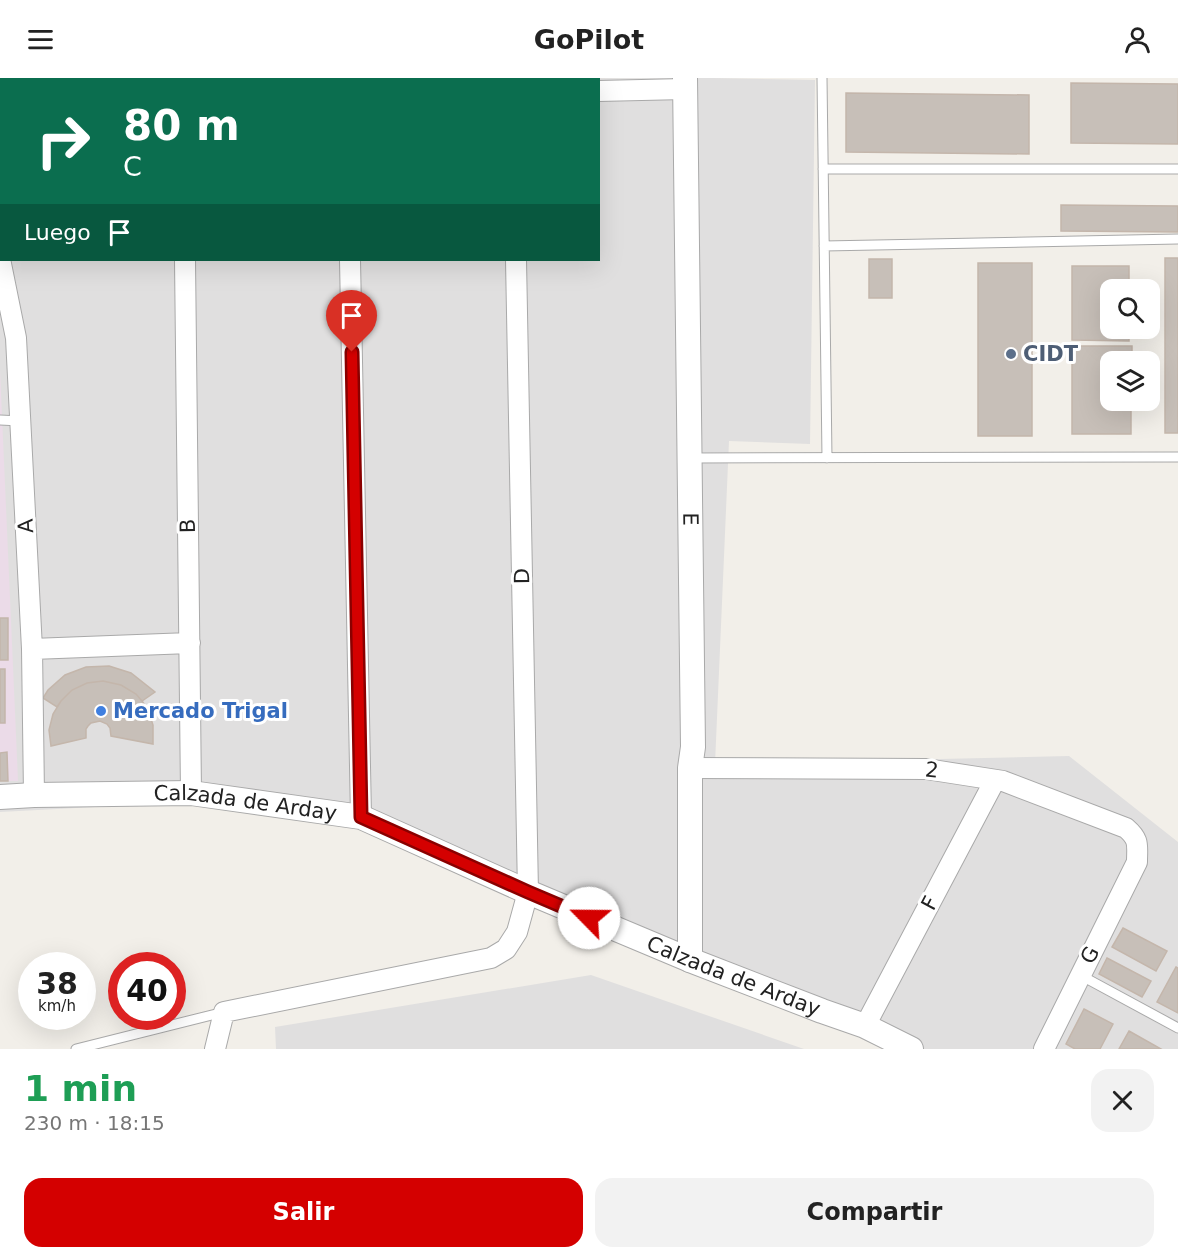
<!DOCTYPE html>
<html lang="es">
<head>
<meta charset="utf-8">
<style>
  body { margin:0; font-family:"DejaVu Sans",sans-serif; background:#f2f2f2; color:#222; height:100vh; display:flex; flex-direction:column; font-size:22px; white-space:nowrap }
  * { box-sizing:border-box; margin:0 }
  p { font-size:20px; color:#767676 }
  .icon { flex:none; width:33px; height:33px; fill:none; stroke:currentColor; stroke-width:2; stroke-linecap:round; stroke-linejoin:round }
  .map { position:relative; height:971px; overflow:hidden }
  .side { display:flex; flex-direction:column; background:#fff; flex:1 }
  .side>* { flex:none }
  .banner { position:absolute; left:0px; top:0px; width:600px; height:183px; box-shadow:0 6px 24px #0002; background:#0b6e4f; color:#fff; overflow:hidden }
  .fabs { position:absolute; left:1100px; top:201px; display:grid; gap:12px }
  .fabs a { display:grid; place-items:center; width:60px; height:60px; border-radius:12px; background:#fff; box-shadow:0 6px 24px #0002; font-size:30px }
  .speed { position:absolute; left:18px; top:874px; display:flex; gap:12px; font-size:30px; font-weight:700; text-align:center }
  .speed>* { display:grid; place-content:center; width:78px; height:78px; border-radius:50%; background:#fff; box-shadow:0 6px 24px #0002; line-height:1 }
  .speed small { font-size:15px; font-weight:400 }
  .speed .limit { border:9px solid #d22; background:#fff; color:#111 }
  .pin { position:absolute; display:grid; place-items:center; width:51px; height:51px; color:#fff; margin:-62px -26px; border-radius:50% 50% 50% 0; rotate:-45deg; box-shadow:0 0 6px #0007 }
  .pin .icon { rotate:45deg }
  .me { position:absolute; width:66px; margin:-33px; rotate:293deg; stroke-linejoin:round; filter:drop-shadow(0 0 4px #0008) }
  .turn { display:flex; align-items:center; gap:21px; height:126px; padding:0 24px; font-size:27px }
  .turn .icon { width:78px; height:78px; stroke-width:2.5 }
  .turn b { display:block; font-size:42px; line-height:51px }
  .then { display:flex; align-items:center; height:57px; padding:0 24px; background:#0003; gap:12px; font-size:22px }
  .round { display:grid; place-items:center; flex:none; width:63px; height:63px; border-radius:18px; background:#f2f2f2 }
  .headline { display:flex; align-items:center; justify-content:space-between; height:102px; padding:0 24px }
  h1 { font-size:36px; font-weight:800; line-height:45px; color:#1e9e55 }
  .cta { display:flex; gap:12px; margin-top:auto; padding:12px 24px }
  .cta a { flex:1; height:69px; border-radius:18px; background:#d40000; color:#fff; font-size:24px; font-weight:800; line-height:69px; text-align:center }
  .cta a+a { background:#f2f2f2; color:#222 }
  header { display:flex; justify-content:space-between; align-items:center; height:78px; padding:0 24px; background:#fff; font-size:27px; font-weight:800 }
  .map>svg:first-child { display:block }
</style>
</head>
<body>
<header><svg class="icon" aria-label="menu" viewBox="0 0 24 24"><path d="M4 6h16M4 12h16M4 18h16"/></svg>GoPilot<svg class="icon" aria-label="person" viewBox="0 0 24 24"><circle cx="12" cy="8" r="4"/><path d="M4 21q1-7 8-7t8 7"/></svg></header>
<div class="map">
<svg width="1178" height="971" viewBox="0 0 1178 971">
  <rect width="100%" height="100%" fill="#f2efe9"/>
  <path fill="#e0dfdf" d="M713,0L815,2L810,366L729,363L715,686L1069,678L1178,764V971H915L306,718L0,734V2H2V182H598V2L276,1Z
    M591,897L804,971H276L275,949Z"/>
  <path fill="#ebdbe8" d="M0,293L18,703H0Z"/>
  <path fill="#c7bfb8" stroke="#c4b6ab" stroke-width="1.5" d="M1071,5L1178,6V66L1071,65Z
    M846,15L1029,17V76L846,74Z
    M1061,127L1178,128V154L1061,153Z
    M1165,180H1178V355H1165Z
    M869,181H892V220H869Z
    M978,185H1032V358H978Z
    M1072,188H1129V212H1110V250H1129V263L1072,262Z
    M1072,268H1132V284H1110V322H1131V356H1072Z
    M0,540H8V582H0Z
    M109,588L131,595L155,614L142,623L136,616L121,607L103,603L87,605L72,612L61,623L57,629L43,620L48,612L65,597L86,589Z
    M0,591H5V645H0Z
    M103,603L121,607L136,616L142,623L148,631L153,647V666L111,658L110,650L107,646L100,643L91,645L88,648L86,651V660L51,668L49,652L53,636L61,623L72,612L87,605Z
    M7,674L8,703H0V675Z
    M1123,850L1167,873L1156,893L1112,869Z
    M1107,880L1151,903L1142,919L1099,896Z
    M1176,889L1178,890V935L1157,924Z
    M1084,931L1113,946L1100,971H1075L1066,966Z
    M1129,953L1161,971H1119Z"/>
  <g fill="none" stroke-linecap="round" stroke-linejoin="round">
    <defs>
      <path id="service" d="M822,0L827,380
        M823,91H1178
        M824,168L1178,161
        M0,342L20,343
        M691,380L1178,379
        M1080,897L1178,950
        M76,971L224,934"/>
      <path id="minor" d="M259,0L260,2
        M194,2L195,0
        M598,13L685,11
        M0,22H2
        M0,181L16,260L32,571L34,717
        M185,182L191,715
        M350,182L361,739
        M32,571L190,565
        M690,690L926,691L1003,703L1126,750C1140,762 1137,767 1137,784L1044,971
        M865,948L995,702
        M215,971L224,934L491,880L506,871L517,854L528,814L516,182"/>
      <g id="tertiary">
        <path id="s1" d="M685,0L693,669L690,690V882"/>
        <path id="s2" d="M0,719L34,717L191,715L361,739L528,814L690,882L822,933L865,948L911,971"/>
      </g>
    </defs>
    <use href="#service" stroke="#a9a9a9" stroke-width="11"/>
    <use href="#minor" stroke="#a9a9a9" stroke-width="22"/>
    <use href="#tertiary" stroke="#a9a9a9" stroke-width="26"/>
    <use href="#service" stroke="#fff" stroke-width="9"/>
    <use href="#minor" stroke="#fff" stroke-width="20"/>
    <use href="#tertiary" stroke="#fff" stroke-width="24"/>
  </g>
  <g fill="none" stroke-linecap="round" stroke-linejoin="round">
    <defs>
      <path id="route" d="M352,274L361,739L528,814L589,840"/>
    </defs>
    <use href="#route" stroke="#8a0000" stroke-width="15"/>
    <use href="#route" stroke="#d40000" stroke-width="10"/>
  </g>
  <circle fill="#5c6f8a" stroke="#fff" stroke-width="2" cx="1011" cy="276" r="6"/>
  <circle fill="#3f7fe0" stroke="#fff" stroke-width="2" cx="101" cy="633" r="6"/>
  <g text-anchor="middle" stroke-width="6" stroke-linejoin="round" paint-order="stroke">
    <g font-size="21" font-weight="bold" fill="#4e5e75" stroke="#fff" text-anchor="start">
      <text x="1023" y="283">CIDT</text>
    </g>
    <g font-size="21" fill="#222" stroke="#fff">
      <text dy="7" stroke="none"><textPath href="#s1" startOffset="441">E</textPath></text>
      <text transform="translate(26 448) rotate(-93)" y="7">A</text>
      <text transform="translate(188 448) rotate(-91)" y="7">B</text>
      <text transform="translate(522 498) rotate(-91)" y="7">D</text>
      <text transform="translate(932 692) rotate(6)" y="7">2</text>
      <text dy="7" stroke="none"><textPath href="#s2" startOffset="246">Calzada de Arday</textPath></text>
      <text transform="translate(930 825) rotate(-62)" y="7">F</text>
      <text transform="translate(1090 877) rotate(-63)" y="7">G</text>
      <text dy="7" stroke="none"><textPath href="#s2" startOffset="768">Calzada de Arday</textPath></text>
    </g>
    <g font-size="21" font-weight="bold" fill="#366cbe" stroke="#fff" text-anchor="start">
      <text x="113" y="640">Mercado Trigal</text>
    </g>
  </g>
</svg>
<div class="fabs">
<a><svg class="icon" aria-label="search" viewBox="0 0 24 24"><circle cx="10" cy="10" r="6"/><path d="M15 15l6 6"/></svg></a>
<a><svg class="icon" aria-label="layers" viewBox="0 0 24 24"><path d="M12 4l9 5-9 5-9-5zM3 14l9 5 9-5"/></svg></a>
</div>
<div class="speed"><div>38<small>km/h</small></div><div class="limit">40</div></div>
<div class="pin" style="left:352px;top:274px;background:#d93025"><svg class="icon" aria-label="arrive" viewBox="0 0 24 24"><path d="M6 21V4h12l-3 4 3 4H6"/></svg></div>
<svg class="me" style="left:589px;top:840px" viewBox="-20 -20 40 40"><circle r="19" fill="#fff"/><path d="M0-13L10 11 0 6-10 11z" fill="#d40000"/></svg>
<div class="banner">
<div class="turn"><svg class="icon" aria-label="right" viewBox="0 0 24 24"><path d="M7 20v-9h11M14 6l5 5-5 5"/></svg><div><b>80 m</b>C</div></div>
<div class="then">Luego<svg class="icon" aria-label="arrive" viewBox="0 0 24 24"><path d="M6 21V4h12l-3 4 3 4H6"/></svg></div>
</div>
</div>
<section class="side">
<div class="headline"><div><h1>1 min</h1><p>230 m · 18:15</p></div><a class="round"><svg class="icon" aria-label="close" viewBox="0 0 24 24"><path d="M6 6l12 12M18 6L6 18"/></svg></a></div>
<div class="cta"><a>Salir</a><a>Compartir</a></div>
</section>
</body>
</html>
